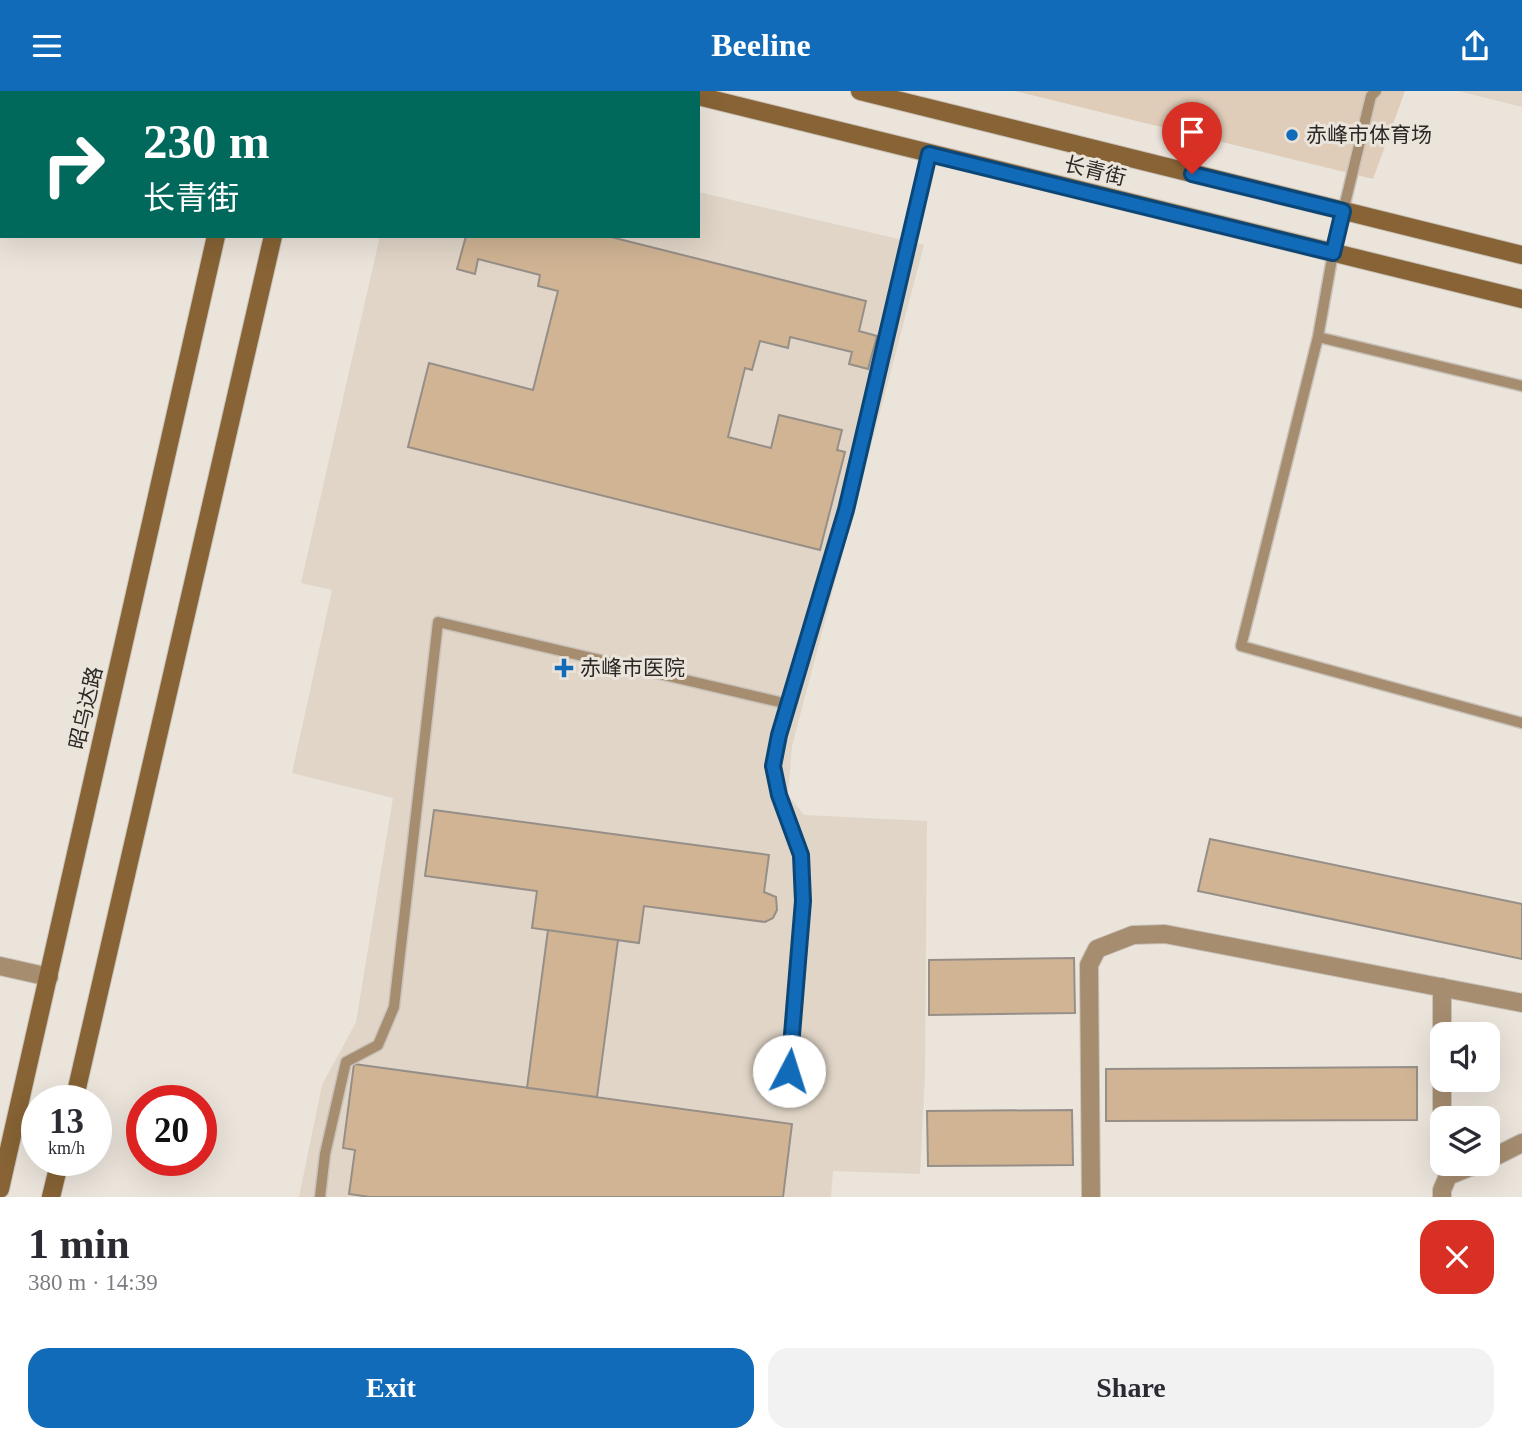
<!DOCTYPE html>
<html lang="en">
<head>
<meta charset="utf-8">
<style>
  body { margin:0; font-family:"Times New Roman","Noto Sans SC",serif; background:#f2f2f3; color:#2b2b33; height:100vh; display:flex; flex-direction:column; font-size:26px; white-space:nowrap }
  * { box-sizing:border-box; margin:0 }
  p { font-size:23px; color:#7c7c81 }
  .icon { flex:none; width:38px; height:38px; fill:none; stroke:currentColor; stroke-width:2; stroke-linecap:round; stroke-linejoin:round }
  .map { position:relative; height:1106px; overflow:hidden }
  .panel { display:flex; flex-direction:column; background:#fff; flex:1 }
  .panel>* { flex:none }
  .banner { position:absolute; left:0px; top:0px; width:700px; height:147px; box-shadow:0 7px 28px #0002; background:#00695c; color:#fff; overflow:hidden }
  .controls { position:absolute; left:1430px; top:931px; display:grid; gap:14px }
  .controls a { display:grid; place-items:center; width:70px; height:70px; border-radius:14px; background:#fff; box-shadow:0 7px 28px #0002; font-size:35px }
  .speed { position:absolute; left:21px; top:994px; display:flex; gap:14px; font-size:35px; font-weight:700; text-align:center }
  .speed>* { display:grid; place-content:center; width:91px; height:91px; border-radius:50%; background:#fff; box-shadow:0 7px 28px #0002; line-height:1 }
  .speed small { font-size:18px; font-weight:400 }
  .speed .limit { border:10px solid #d22; background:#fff; color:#111 }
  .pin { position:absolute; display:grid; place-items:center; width:60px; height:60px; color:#fff; margin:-72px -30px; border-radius:50% 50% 50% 0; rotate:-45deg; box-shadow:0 0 7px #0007 }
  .pin .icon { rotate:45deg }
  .me { position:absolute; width:77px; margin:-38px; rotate:5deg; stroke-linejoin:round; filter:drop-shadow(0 0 5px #0008) }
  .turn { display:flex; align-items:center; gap:24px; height:147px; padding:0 28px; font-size:32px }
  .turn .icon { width:91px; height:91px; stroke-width:2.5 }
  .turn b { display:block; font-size:49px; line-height:60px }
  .round { display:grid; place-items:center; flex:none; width:74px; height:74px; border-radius:21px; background:#f2f2f3 }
  .overview { display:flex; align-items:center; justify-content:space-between; height:119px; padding:0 28px }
  h1 { font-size:42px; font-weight:800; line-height:52px }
  .cta { display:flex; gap:14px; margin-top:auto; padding:14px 28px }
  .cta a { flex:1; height:80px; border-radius:21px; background:#116bb8; color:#fff; font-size:28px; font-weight:800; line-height:80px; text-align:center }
  .cta a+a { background:#f2f2f3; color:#2b2b33 }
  header { display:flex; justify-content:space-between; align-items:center; height:91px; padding:0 28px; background:#116bb8; color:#fff; font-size:32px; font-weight:800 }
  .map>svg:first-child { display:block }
</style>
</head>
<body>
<header><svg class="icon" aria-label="menu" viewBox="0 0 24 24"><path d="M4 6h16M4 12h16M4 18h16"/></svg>Beeline<svg class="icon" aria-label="share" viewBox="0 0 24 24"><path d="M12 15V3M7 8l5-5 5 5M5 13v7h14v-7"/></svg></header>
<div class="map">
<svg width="1522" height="1106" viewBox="0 0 1522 1106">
  <rect width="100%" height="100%" fill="#ebe4db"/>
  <path fill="#e0d5c7" d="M1458,0H1522V16Z
    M698,101L924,154L792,655L788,704L804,724L927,730L925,983L920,1083L833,1080L831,1106H299L322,994L356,931L393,707L292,682L332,499L301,492L380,145H698Z"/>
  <path fill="#dfcdb9" d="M1015,0H1405L1373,88Z"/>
  <path fill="#d0b494" stroke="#968f88" stroke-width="2" d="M466,145H607L866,210L859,240L877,245L868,278L849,273L852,261L790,246L788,257L760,250L752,279L745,277L728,346L771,357L779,324L842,339L837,359L845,361L820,459L408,356L429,272L533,299L558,200L538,195L540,184L478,168L475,183L457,178Z
    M434,719L769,764L764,801L776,806L777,819L773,827L765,831L644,815L639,852L532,837L537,800L425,785Z
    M1210,748L1522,813V868L1198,800Z
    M548,839L618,849L597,1006L527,997Z
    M1074,867L1075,922L929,924V869Z
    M354,973L792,1033L783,1106H370L349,1103L355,1059L343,1057Z
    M1417,976V1029L1106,1030V978Z
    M1072,1019L1073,1074L928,1075L927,1020Z"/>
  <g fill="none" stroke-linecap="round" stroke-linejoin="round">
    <defs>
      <path id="lane" d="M1376,0L1371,5L1333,162L1318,246L1241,555L1522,632
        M1318,246L1522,295
        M789,980L803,810L801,764L779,704L773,675L779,644L846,419L929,63
        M320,1106L325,1063L346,971L378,954L394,916L438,531L788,613"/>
      <path id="street" d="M0,875L49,886
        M1442,896V943
        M1442,989V1027
        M1488,1069L1522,1052
        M1091,1106L1089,874L1097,858L1133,844L1165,843L1522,912
        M1442,1106V1099L1448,1085L1478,1073"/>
      <path id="secondary" d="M676,0L683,2
        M860,0L1522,164
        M249,2V0
        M306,2V0
        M698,5L1522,208
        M74,1010L273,145
        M0,1098L216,145
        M51,1106L60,1069"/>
    </defs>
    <use href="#lane" stroke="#c8c2ba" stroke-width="13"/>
    <use href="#street" stroke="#c8c2ba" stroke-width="20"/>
    <use href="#secondary" stroke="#c8c2ba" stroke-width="20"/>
    <use href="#lane" stroke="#a68d70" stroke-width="10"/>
    <use href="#street" stroke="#a68d70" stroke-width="18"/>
    <use href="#secondary" stroke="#876335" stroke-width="18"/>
  </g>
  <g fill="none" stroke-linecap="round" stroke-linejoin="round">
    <defs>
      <path id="route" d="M789,980L803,810L801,764L779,704L773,675L779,644L846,419L929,63L1333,162L1343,120L1192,83"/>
    </defs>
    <use href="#route" stroke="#0b4678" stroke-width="18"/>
    <use href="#route" stroke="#116bb8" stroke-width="12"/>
  </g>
  <g fill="#116bb8" stroke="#ebe4db" stroke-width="2.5">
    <circle cx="1292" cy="44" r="7"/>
    <path d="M560.5 566.5h7v7h7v7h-7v7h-7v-7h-7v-7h7z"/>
  </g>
  <g text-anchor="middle" stroke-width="6" stroke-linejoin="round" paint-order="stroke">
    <g font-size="21" fill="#2b2825" stroke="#ebe4db" text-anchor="start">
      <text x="1306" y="51">赤峰市体育场</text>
      <text x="580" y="584">赤峰市医院</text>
    </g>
    <g font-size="21" fill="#2b2825" stroke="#ebe4db">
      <text transform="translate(1095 80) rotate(14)" y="7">长青街</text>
      <text transform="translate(86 617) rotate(-77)" y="7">昭乌达路</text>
    </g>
  </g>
</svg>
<div class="controls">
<a><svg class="icon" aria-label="sound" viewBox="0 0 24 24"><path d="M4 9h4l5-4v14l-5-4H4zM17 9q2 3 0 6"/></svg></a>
<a><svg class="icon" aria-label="layers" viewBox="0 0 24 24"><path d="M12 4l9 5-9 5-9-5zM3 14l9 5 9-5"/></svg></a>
</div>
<div class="speed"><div>13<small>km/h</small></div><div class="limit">20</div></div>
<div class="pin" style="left:1192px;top:83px;background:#d93025"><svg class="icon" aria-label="arrive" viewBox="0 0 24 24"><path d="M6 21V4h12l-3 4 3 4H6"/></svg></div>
<svg class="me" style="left:789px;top:980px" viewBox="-20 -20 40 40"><circle r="19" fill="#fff"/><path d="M0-13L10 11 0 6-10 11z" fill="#116bb8"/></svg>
<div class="banner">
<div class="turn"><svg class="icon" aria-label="right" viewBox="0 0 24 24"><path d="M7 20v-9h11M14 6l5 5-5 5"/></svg><div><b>230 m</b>长青街</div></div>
</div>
</div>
<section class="panel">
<div class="overview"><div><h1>1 min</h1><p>380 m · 14:39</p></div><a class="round" style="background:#d93025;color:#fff"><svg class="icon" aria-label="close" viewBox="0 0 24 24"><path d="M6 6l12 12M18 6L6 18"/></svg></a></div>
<div class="cta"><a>Exit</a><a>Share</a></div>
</section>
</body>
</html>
